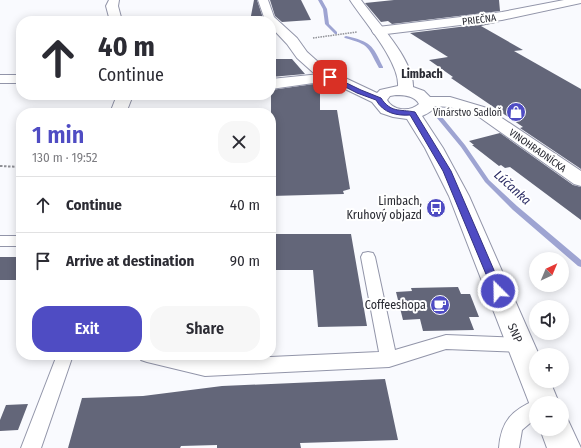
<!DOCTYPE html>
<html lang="en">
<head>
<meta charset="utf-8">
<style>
  body { margin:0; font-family:"Fira Sans Condensed",sans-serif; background:#f7f7f7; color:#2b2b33; height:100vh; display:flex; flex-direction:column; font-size:15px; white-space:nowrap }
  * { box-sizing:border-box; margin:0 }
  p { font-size:13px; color:#7c7c81 }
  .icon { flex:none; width:22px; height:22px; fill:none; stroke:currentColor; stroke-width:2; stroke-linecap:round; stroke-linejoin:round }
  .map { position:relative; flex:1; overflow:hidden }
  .sheet { position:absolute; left:16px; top:108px; width:260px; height:252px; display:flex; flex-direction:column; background:#fff; border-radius:16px; box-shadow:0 2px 10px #0003 }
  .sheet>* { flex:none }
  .guide { position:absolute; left:16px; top:16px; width:260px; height:84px; border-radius:16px; box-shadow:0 2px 10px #0003; background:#fff; color:#2b2b33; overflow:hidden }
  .needle { width:26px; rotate:44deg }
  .buttons { position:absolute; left:529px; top:252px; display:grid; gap:8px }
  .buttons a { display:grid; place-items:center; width:40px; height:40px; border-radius:50%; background:#fff; box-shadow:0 2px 10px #0003; font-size:20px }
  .pin { position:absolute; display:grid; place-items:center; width:34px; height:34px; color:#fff; margin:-17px; border-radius:8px; box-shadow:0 2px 6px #0006 }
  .me { position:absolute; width:44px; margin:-22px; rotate:337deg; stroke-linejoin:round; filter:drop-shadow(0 0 3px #0008) }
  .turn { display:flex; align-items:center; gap:14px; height:84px; padding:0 16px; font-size:18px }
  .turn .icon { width:52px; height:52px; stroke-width:2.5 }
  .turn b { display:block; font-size:28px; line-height:34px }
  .round { display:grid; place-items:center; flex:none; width:42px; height:42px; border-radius:16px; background:#f7f7f7 }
  .headline { display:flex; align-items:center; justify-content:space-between; height:68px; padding:0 16px }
  h1 { font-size:24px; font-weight:600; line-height:30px; color:#4f4cc3 }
  .primary-button { display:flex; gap:8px; margin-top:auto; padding:8px 16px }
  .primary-button a { flex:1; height:46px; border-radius:16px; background:#4f4cc3; color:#fff; font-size:16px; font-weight:600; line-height:46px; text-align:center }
  .primary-button a+a { background:#f7f7f7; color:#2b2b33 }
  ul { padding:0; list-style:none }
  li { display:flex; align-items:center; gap:12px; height:56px; padding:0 16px; border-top:1px solid #e1e1e2 }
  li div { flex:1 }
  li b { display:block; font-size:15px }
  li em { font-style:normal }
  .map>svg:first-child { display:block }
</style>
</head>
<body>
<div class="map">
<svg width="581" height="448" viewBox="0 0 581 448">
  <rect width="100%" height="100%" fill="#f9fafe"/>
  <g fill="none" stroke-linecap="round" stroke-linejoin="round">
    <path fill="#9ea4d2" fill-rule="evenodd" d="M318,0H322L327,9L329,24L337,32V34H335L325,24L323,9Z
      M346,36C371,42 372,44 383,67V68H379C367,46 370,45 345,38L344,37Z
      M440,116L442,117L465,145L489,180L517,206L581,260V267L578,266L513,210L485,182L461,147L437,118Z"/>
  </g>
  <path fill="#636679" d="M254,0H257L264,21H250Z
    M270,0H301L311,20L282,22L275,16Z
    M394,0H499L500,11L392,24L388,21L381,22L365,3Z
    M500,22L481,26L523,50L514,51L581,89V169L520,128L523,127L451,78L453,77L429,60L448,57L410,33Z
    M271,59H292L305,74L271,77Z
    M314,84L320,91V110H337L350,189L343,191L344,194L271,196V90Z
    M500,133L573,185L581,187V220L510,167L505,168L501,165L499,166L472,145H474L469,141Z
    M271,234H351L367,326L318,327L313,270H271Z
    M0,257H21V280H0Z
    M458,287L461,294H470L479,317H469L474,330L423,331L420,319L403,320L396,292L412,291L411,288Z
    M385,379L398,440L300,443L301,448H217V445L181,446L180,448H68L82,398L143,396L222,386Z
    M28,404L18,430L0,431V420L6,405Z"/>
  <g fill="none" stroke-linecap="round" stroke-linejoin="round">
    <defs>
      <path id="service" d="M0,236H21V246H0Z
        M368,252L373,253L375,257L395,350L446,335L521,338L527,340L529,345L527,350L521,352L446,349L389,367L205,376L147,362L141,360L139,355H181L205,360L379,352L361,257L363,253Z
        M57,355H73L41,448H21Z
        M536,400L543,403H536V418L522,430L519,448H499C501,421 512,410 536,400Z"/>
      <path id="minor" d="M109,0H119L118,6L122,21H110L106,6Z
        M564,0H581V3L502,20L378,35L374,34L372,31L374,28L378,27L502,12Z
        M330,73L335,74L337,77L335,80L271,89V79Z
        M0,75H21V83H0Z
        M117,95H133L126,113H110Z
        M427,97H450L487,108L581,171V186L574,184L475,114L449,107L421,105L419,102L421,99Z"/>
      <path id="tertiary" d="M258,0H268L274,17L297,38L307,52L326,69L377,93L380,90L398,86C400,62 363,20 350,0H361C377,22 414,60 413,87L424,91L435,102C435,110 429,113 422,116L443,148L469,196L539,355H536V381H550L559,403H536V415L533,413L449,196L425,148L407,119L393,117L381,113L372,102L316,75L297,58L287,44L271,27V21L265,20ZM396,95C405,95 415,96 419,104C410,112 393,111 387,100L390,96Z
        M562,415L567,418L581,448H547L540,429H562Z"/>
    </defs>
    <use href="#service" stroke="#9295a9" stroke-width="2"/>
    <use href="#minor" stroke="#9295a9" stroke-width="2"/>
    <use href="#tertiary" stroke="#9295a9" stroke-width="2"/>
    <path stroke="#8f9096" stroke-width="1.5" stroke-dasharray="1.5 1" stroke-linecap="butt" d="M313,38L357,32"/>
    <path stroke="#8f9096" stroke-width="2" stroke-dasharray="2.5 1.5" stroke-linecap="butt" d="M0,166L21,167"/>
    <use href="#service" fill="#fff" fill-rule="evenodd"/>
    <use href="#minor" fill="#fff" fill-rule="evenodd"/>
    <use href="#tertiary" fill="#fff" fill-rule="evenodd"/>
  </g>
  <path fill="#4f4cc3" stroke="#33317f" d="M328,76H332L361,90L381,98C391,113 399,109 415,112L451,171L503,291L502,294L498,295L494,294L493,291L443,171L410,115C397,116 383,113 376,100L357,93L328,78Z"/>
  <defs>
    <symbol id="shop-disc" viewBox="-11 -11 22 22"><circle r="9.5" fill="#4f4cc3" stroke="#fff"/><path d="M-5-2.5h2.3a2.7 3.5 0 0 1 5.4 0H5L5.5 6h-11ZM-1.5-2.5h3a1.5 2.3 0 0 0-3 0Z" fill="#fff"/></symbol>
    <symbol id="bus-disc" viewBox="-11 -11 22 22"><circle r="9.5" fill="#4f4cc3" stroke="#fff"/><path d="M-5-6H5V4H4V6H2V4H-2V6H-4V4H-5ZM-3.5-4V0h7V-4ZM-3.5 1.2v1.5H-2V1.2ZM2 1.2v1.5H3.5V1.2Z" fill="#fff"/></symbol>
    <symbol id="cafe-disc" viewBox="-11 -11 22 22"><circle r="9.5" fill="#4f4cc3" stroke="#fff"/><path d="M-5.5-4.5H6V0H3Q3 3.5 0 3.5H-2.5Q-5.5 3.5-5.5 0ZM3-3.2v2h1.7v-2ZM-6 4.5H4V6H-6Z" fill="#fff"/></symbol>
  </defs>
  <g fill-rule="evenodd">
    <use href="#shop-disc" x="505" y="101" width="22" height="22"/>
    <use href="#bus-disc" x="425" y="197" width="22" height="22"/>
    <use href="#cafe-disc" x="429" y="294" width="22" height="22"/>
  </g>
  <g text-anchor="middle" stroke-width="4" stroke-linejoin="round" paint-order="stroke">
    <g font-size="10" fill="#292a32" stroke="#fff">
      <text transform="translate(479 19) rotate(-7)" y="4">PRIEČNA</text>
      <text transform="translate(538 150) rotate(35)" y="4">VINOHRADNÍCKA</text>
    </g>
    <g font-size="10" fill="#292a32" stroke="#fff" text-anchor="end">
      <text x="502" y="116">Vinárstvo Sadloň</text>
    </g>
    <g font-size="12" font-weight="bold" fill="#292a32" stroke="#fff">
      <text x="422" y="78">Limbach</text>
    </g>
    <g font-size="12" fill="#292a32" stroke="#fff" text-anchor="end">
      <text x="422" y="205">Limbach,<tspan x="422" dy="14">Kruhový objazd</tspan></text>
      <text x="426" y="309">Coffeeshopa</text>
    </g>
    <g font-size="12" fill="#292a32" stroke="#fff">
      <text transform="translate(515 333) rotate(67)" y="4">SNP</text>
    </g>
    <g font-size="13" font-style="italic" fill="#2b2c64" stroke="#fff">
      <text transform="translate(513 187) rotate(42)" y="5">Lúčanka</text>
    </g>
  </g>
</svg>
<div class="buttons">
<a><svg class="needle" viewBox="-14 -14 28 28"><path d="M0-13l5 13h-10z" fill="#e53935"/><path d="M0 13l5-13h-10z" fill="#7c7c81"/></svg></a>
<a><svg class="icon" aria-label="sound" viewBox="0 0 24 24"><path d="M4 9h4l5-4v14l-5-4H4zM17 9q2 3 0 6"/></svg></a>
<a>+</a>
<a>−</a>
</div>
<div class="pin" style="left:330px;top:77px;background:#d93025"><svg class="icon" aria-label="arrive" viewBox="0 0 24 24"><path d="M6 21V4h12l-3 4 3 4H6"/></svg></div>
<svg class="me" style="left:498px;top:291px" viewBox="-20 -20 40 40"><circle r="17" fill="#4f4cc3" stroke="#fff" stroke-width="3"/><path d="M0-11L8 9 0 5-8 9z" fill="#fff"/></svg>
<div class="guide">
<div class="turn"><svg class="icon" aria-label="ahead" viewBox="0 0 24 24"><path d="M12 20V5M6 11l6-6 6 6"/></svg><div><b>40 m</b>Continue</div></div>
</div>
<section class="sheet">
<div class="headline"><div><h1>1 min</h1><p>130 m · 19:52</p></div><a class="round"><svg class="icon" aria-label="close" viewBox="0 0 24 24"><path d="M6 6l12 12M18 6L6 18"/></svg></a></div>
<ul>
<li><svg class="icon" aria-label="ahead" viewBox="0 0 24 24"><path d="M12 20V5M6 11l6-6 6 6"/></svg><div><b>Continue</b></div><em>40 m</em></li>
<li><svg class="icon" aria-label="arrive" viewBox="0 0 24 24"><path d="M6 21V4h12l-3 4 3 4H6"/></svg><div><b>Arrive at destination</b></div><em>90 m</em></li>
</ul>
<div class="primary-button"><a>Exit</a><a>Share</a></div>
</section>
</div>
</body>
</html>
